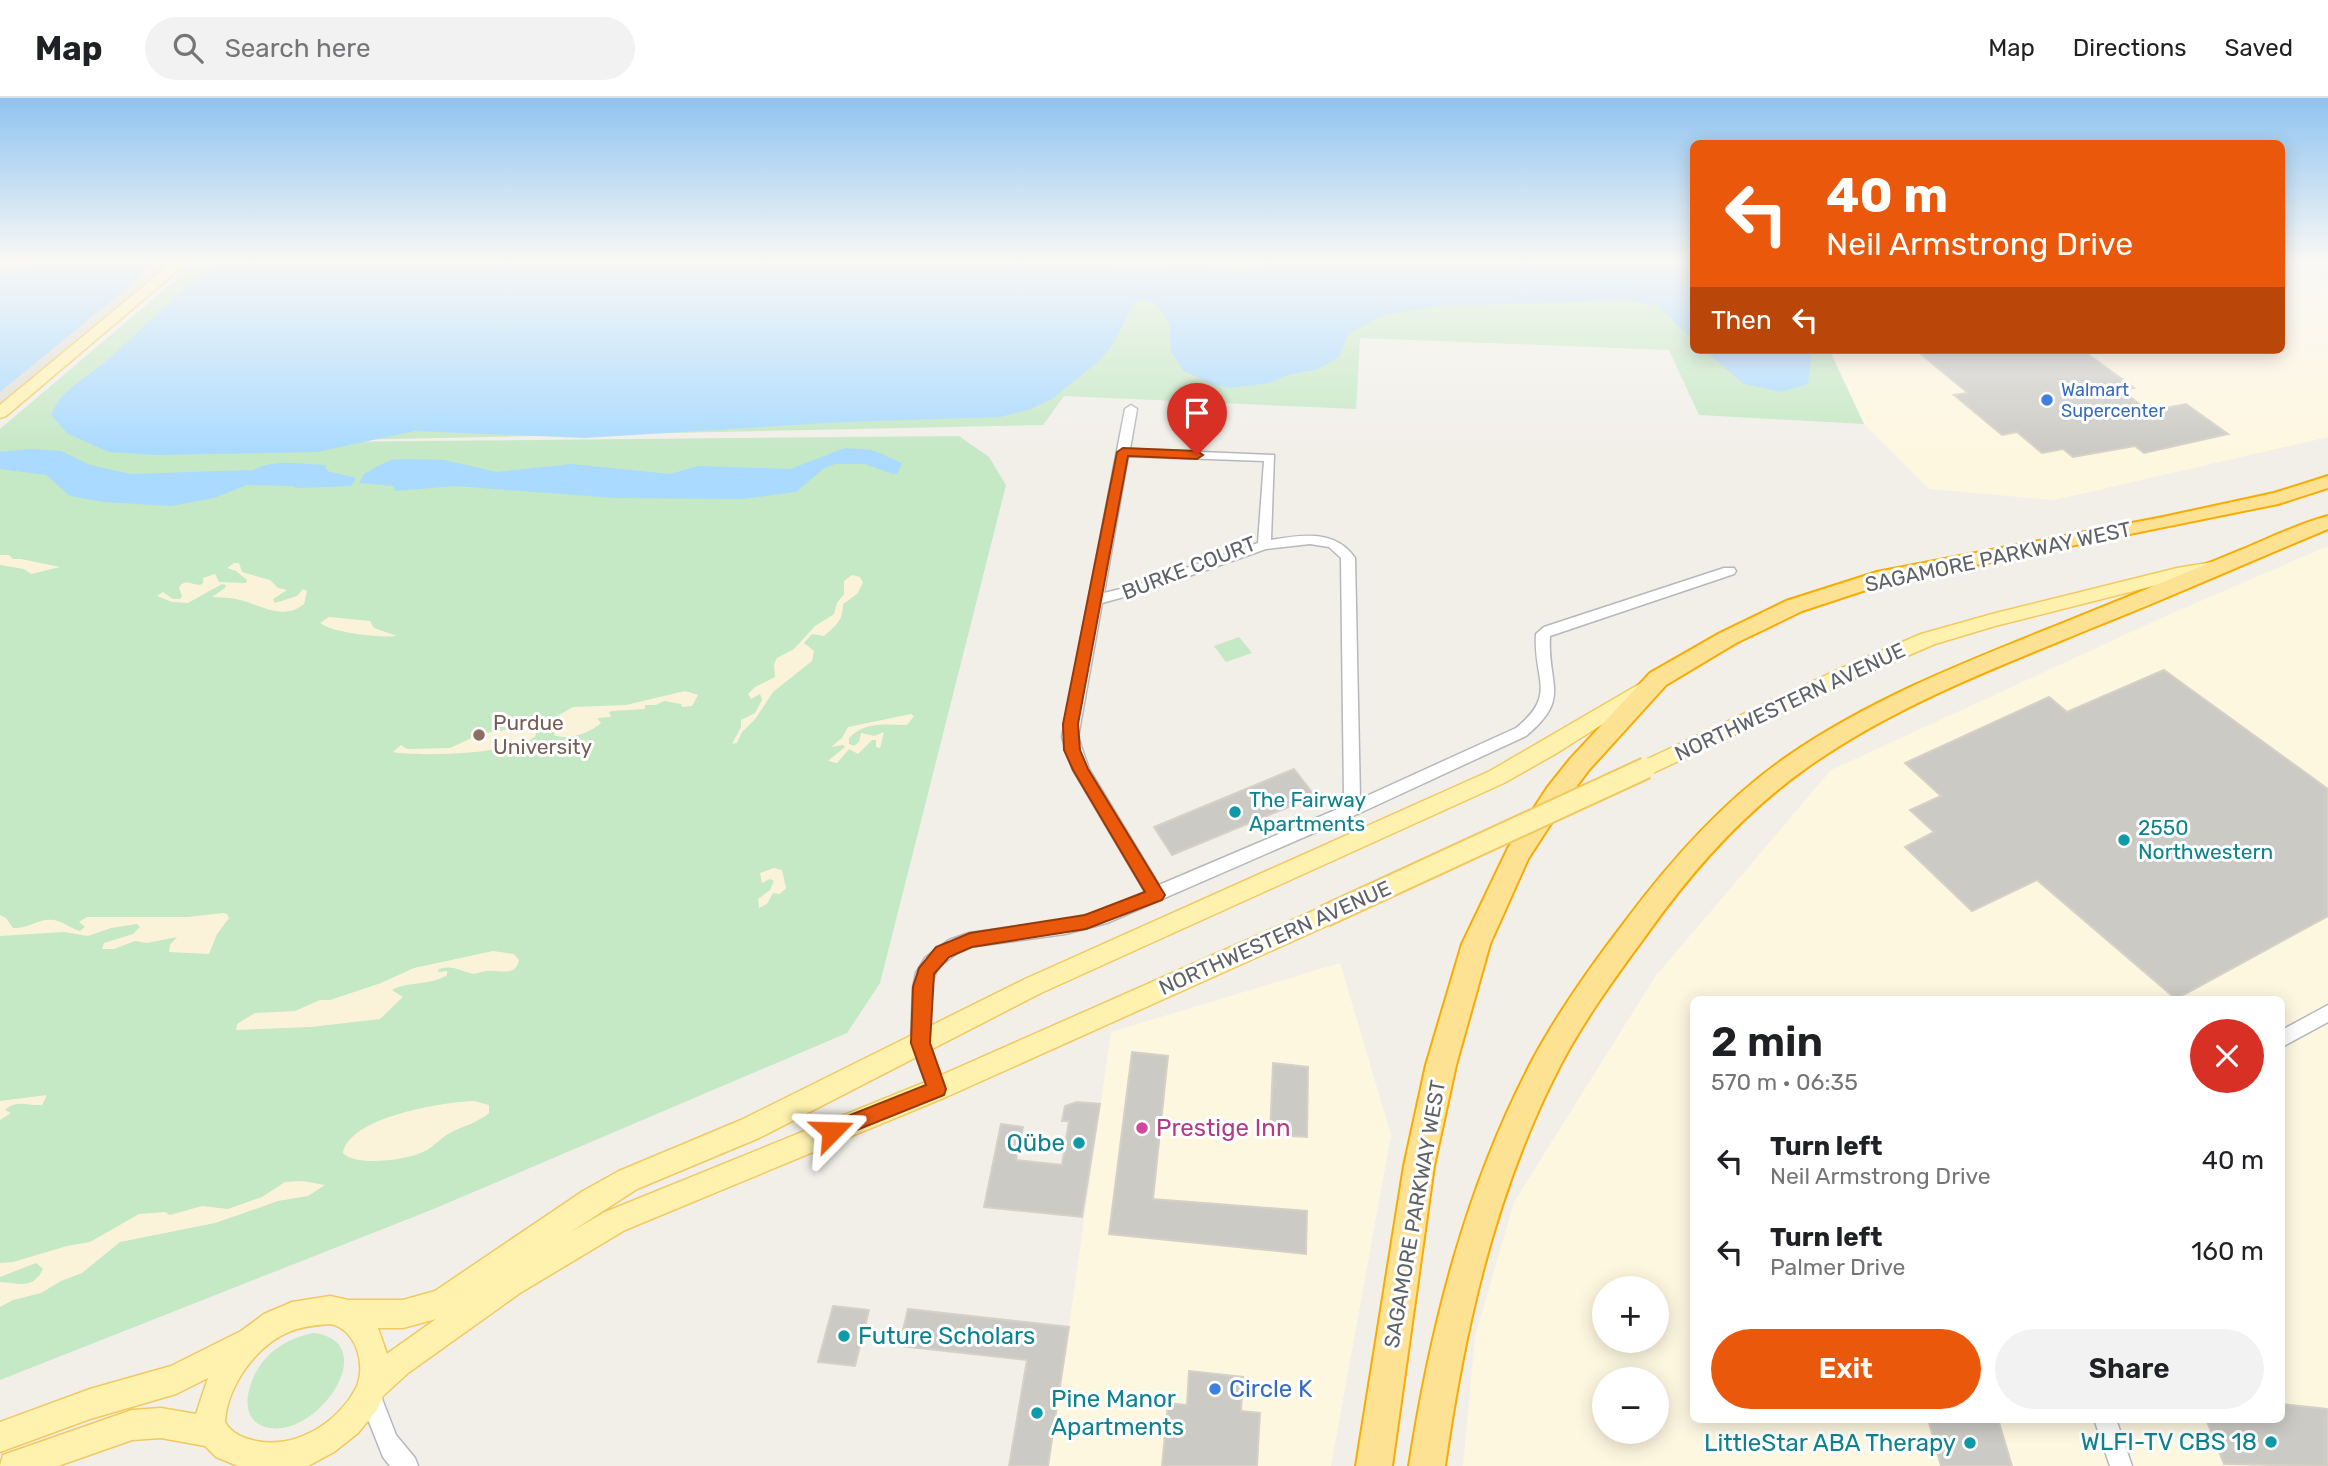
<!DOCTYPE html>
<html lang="en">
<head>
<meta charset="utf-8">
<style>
  body { margin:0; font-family:Rubik,sans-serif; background:#f2f2f2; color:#202124; height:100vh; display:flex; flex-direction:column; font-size:26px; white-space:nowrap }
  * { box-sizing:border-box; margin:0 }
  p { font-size:23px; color:#757577 }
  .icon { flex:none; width:38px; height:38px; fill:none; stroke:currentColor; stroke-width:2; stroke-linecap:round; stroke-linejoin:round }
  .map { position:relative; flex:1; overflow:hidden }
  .side { position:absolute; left:1690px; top:898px; width:595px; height:427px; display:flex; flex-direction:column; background:#fff; border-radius:10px; box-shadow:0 4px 18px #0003 }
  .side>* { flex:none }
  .banner { position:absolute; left:1690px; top:42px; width:595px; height:214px; border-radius:10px; box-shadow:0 4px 18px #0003; background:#ea580c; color:#fff; overflow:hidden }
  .tools { position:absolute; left:1592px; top:1178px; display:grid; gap:14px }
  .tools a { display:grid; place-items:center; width:77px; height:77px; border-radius:50%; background:#fff; box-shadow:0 4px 18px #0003; font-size:35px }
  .pin { position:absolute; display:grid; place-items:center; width:60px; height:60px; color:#fff; margin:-72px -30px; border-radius:50% 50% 50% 0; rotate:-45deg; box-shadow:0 0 7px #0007 }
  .pin .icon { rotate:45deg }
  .me { position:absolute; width:77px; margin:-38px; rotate:68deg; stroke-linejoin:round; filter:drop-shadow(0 0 5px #0008) }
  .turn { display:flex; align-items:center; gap:24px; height:147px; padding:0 21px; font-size:32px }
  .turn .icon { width:91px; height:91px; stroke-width:2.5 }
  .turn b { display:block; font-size:49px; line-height:60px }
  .then { display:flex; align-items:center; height:66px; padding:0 21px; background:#0003; gap:14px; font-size:26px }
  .round { display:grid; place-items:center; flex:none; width:74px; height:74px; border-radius:37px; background:#f2f2f2 }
  .headline { display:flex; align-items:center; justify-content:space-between; height:119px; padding:0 21px }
  h1 { font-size:42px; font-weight:600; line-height:52px }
  .cta { display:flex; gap:14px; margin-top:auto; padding:14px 21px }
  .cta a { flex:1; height:80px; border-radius:42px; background:#ea580c; color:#fff; font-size:28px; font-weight:600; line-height:80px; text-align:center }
  .cta a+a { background:#f2f2f2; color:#202124 }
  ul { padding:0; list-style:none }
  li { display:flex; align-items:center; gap:21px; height:91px; padding:0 21px }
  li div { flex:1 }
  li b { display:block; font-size:26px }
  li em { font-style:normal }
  header { display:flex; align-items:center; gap:42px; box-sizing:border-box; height:98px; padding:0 35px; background:#fff; border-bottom:2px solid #e0e0e0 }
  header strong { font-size:33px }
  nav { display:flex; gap:38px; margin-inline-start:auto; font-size:24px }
  .search { width:490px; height:63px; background:#f2f2f2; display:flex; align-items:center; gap:18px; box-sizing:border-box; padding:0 24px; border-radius:38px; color:#757577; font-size:26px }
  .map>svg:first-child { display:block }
</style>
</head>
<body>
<header>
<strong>Map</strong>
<div class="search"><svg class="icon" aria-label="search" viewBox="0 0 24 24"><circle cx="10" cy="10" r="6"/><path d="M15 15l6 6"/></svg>Search here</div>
<nav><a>Map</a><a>Directions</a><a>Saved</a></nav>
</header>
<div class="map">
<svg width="2328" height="1368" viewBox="0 0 2328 1368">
  <rect width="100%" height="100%" fill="#f1efe8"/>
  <path fill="#fef7e0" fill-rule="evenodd" d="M2282,163H2287L2328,186V339L2054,402L1929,391L1864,326L1831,252H2282Z
    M2328,448V1368H1463L1475,1239L1514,1104L1655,879L1831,672L2168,517ZM1694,901H2282V1321H1694ZM1605,1190H1657V1242H1605ZM1605,1281H1657V1334H1605Z
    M1340,865L1391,1037L1331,1368H1049L1111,934Z"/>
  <path fill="#e1ded6" d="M0,163H175L0,308Z"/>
  <path fill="#c5e8c5" d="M198,163H1694V252H1829L1864,326L1699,317L1669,252L1360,240L1356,311L1064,298L1043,327L202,345L959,338L989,359L1006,387L880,885L847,935L431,1112L0,1282V331Z
    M1239,539L1252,555L1226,564L1214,548Z
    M313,1235C383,1243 320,1338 270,1330C233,1324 249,1278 266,1260C279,1246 295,1239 313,1235Z"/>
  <path fill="#fbf3d9" d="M0,457H9L13,461H21L60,469L31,476L24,471L0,467Z
    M234,465H239L242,474L270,482L278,490L287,492L273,501L275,505L297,498L303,491L307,493L304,506C283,523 261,507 240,502C230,499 222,500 212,499L225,490L226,487L222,486L188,505L172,504L157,498L163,494L173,501H180L182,498L179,490C184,480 192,487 200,487L203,485V480L215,476L219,484L246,485L247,482L236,473L227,470Z
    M852,477L860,479L863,485L857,496L843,506C843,523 836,527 824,538L812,536L804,545L814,553L812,563L773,594L756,620L742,634L737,645L732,646L741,629V622L755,615L762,602L760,596L751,601L748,596L755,589L775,579L774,566L777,560L794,551L815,528L834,516L837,505L844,496V483Z
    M329,519L370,523L374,530L397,538C381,540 333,535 320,525Z
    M685,593L698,597L692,608L682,609L681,606L664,603L656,607H645V611L612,613L609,614L611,619L597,620L601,625C590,635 568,643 554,637L557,618L573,609L626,607Z
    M911,616L914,618L907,627C886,627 866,623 849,640V646L854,648L859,644L861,635L874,638L884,634L880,650L876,649V642H872L858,656L849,651L837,665L828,663L845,649L843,647L831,649L842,640L848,629Z
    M499,620L522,624L536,633V637C523,656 416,659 393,654L401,647L407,651L450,650L480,636L506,632L508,627Z
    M774,770L782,772L786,790L780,796L773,795L767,806L759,810L758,801L770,792L774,783L770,781L762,785L760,775Z
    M223,815L227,816L229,820L217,836L209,856L169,854L170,847L177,839L147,845L135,843L114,851H102L104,845L133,836L140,829L137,826L111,830L88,838L64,834L0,838V817L6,820L13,830C26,831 35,823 47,822C60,820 68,830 80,833L85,829L79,824L87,819H188Z
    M493,853L514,856L519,862C515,880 500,871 486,873C480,874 475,877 470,875C458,872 453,867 439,871L438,874L447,873V877C430,888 408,883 392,892L403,899L380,921L311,929L236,932L237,926L255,915L295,913L320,902H330L381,885L414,870Z
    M47,997L42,1007C28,1008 17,1001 5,1012L11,1015L0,1022V1003Z
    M474,1003L489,1007V1015C477,1025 463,1028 450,1035C440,1040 433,1050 423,1054C406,1062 356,1069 343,1055C349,1019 443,1004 474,1003Z
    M302,1083L325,1087L308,1098L278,1103L215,1125L120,1144L82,1175L61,1183L41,1195L13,1202L0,1209V1184C19,1185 33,1192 43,1171L36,1165L0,1179V1165L13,1164L67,1148L90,1144L139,1116L165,1114L170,1117L202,1108L228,1111L262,1099L285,1084Z"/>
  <path fill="#aadaff" d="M58,163H160L0,294V175Z
    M216,163H1079L1091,167L1156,169L1185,165L1248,173L1263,168L1267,163H1694V243L1658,208L1629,202L1439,208L1384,217L1348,236L1339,259L1318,271L1288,277L1270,285L1230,290L1210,286L1183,272L1171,254L1169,225L1156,206L1143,202L1133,206L1114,245L1099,263L1052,301L1028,312L1000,319L844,324L584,340L415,333L317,354L155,357L109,354L68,336L51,317C61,292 83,282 104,265C142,232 177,195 216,163Z
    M1704,252H1812L1808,286L1781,294L1744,286Z
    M845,350L872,352L902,365L897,376H893L865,366H835L823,371L796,394L742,401L615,400L455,388L395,393L393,388L359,385L364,376L376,369L391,362L405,361L444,362L497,374L572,366L670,376L698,368L790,371Z
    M30,351L61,353L90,367L131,376L253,372C274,361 300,366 325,367L327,373L356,380L351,388L297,390L293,388L247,387L214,400L171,408L103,404L70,398L46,377L0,371V354Z"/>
  <path fill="#cccac5" stroke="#d6d1c6" stroke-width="2" d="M1916,252H2082L2134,290L2121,292L2149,313L2186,306L2228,336L2144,355L2135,348L2073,359L2063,351L2042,355L2017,334L2002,337L1954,297L1968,295Z
    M2164,572L2328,691V818L2176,901L2037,782L1972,813L1905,749L1934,734L1910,712L1941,698L1905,665L2049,599L2067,614Z
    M1294,671L1315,698L1172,757L1154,729Z
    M1132,954L1168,958L1153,1101L1307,1113L1306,1156L1109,1136Z
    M1273,965L1308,969L1307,1039L1270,1037Z
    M1077,1004L1100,1006L1082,1119L984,1109L1001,1026L1023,1029L1016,1062L1062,1067L1069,1023H1062L1065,1008Z
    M833,1208L869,1212L855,1268L818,1264Z
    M908,1211L1069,1229L1048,1368H1009L1027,1262L899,1248Z
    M1189,1273L1243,1279L1241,1313L1260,1315L1257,1368H1162L1168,1305L1187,1307Z
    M2282,1306L2328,1311V1368L2224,1366L2206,1321H2282Z
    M1928,1321H1998L2012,1368H1941Z"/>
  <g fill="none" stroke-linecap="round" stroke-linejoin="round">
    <defs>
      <path id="minor" d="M1131,307L1137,311L1130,351L1274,357L1271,442C1301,437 1335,431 1355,460L1360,701L1516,630C1558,596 1533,582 1536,536L1544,529L1724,470H1734L1736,473L1734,476L1550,538C1547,587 1572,600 1526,638L1362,714L1107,825L1065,836L969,849L961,852L937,870L931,889L929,945L946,991L944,997L937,1000L930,997L911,945L913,889L916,875L925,860L949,842L969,835L1065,822L1098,814L1145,794L1073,672L1062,639L1125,311ZM1128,358L1264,363L1258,445L1137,487L1104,495ZM1310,446L1329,449L1341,460L1344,700L1347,707L1159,787L1089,671L1078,639L1102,505L1146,493L1266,451Z
        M2328,907V924L2282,949V932Z
        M369,1285L377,1288L396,1337L415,1360L418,1368H390L383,1359L358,1296L361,1288Z
        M2094,1321H2116L2132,1368H2110Z"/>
      <path id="major" d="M174,163H189L6,318L0,320V307Z
        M2213,464L2222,470L2219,474L2177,482L1995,528L1935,546L1851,582L1653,675L1646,678L1639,675L1636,670L1639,665L1837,572L1921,536L1992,516L2177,470Z
        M1648,581L1655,583L1658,588L1655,593L1557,655L1504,685L1041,895L759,1040L637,1091L569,1135L605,1114L928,983L1317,811L1325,809L1333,811L1336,818L1333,825L946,999L625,1132L520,1195L408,1275L383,1298L376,1313L358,1335L334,1354L308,1368H238L216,1359L205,1348L161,1340L132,1342L58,1368H0L3,1357L132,1312L161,1310L196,1316L208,1280L176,1296L90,1321L0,1354V1324L90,1291L171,1268L241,1233L264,1216L292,1204L330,1198L348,1202H403L435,1193L583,1093L619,1073L741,1022L1025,881L1490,673ZM436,1221L388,1255L387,1256L378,1230H403ZM330,1226C356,1230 368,1269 355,1292C336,1326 295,1351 256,1343C243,1340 232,1336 225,1324C227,1288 257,1246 291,1233C304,1228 317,1227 330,1226Z"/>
      <path id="highway" d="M2328,378V390L2278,406L1887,485L1802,513L1736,545L1666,587L1588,673L1565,704L1528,761L1490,846L1456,967L1434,1068L1392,1368H1356L1404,1068L1426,967L1462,846L1508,750L1547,690L1570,661L1650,575L1720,535L1786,503L1877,474L2163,419L2274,395Z
        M2328,418V431C2251,463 2175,497 2097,528C1997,569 1893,608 1805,671C1742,716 1691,774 1647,836C1613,882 1578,930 1553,982C1493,1103 1464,1235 1445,1368H1409C1431,1227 1466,1088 1533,961C1559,913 1591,868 1624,825C1671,762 1724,702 1788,658C1881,594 1987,556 2090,514C2143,493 2196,470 2248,449C2274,438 2301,425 2328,418Z"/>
    </defs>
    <use href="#minor" stroke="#b5b8bc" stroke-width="3"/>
    <use href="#major" stroke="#f2c960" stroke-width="3"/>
    <use href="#highway" stroke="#f9ab00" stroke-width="4"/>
    <use href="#minor" fill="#fff" fill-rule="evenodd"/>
    <use href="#major" fill="#fff2af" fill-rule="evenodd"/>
    <use href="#highway" fill="#fde293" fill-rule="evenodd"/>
    <defs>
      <path id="major-bridge" d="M1325,818L1646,670"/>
    </defs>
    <use href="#major-bridge" stroke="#f2c960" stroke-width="24" stroke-linecap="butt"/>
    <use href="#major-bridge" stroke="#fff2af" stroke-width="20"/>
  </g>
  <linearGradient id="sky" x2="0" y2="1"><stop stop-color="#8fc3f1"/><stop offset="0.46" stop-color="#f9f8f5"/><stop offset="1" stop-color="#f9f8f5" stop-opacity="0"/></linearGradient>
  <rect width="2328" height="354" fill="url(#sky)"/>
  <path fill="#ea580c" stroke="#983908" stroke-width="2" d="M1123,350L1197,353L1203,357L1197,361L1128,358L1078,626L1080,652L1088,671L1165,797L1162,802L1086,831L972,849L949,859L934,876L930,945L946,991L944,997L832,1042L825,1040L822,1033L825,1027L926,987L911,945L913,889L919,870L936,849L970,835L1085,817L1145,794L1073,672L1064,652L1063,626L1117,354Z"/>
  <g fill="#3f7fe0" stroke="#fff" stroke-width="2.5">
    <circle cx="2047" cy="302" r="7"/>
    <circle cx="1215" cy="1291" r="7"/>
  </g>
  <circle fill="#8d6e63" stroke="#fff" stroke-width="2.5" cx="479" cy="637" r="7"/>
  <g fill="#0f9aa8" stroke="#fff" stroke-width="2.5">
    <circle cx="1235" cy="714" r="7"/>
    <circle cx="2124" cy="742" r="7"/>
    <circle cx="1079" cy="1045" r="7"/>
    <circle cx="844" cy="1238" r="7"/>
    <circle cx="1037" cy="1315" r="7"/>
    <circle cx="2271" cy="1344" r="7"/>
    <circle cx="1970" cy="1345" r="7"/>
  </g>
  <circle fill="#d1479c" stroke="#fff" stroke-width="2.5" cx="1142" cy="1030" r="7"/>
  <g text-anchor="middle" stroke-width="6" stroke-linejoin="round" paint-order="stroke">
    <g font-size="18" fill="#366cbe" stroke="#fff" text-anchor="start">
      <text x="2061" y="298">Walmart<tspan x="2061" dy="21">Supercenter</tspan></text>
    </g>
    <g font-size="21" fill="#5f6368" stroke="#fff">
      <text transform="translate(1998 459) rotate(-12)" y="7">SAGAMORE PARKWAY WEST</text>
      <text transform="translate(1189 470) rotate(-21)" y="7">BURKE COURT</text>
      <text transform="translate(1790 604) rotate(-25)" y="7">NORTHWESTERN AVENUE</text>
      <text transform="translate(1275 840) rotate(-24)" y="7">NORTHWESTERN AVENUE</text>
      <text transform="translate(1415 1116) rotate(-80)" y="7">SAGAMORE PARKWAY WEST</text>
    </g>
    <g font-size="21" fill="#785e54" stroke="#fff" text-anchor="start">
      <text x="493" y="632">Purdue<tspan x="493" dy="24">University</tspan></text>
    </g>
    <g font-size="21" fill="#0d838f" stroke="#fff" text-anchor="start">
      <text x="1249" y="709">The Fairway<tspan x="1249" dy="24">Apartments</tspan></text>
      <text x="2138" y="737">2550<tspan x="2138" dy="24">Northwestern</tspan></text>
    </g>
    <g font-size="24" fill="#b23c85" stroke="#fff" text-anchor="start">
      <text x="1156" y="1038">Prestige Inn</text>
    </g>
    <g font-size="24" fill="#0d838f" stroke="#fff" text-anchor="end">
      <text x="1065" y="1053">Qübe</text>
      <text x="858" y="1246" text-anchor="start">Future Scholars</text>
      <text x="1051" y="1309" text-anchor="start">Pine Manor<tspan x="1051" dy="28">Apartments</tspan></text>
      <text x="2257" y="1352">WLFI-TV CBS 18</text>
      <text x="1956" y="1353">LittleStar ABA Therapy</text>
    </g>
    <g font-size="24" fill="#366cbe" stroke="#fff" text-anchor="start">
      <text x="1229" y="1299">Circle K</text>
    </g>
  </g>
</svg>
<div class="tools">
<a>+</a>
<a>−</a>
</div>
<div class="pin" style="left:1197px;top:357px;background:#d93025"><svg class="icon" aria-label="arrive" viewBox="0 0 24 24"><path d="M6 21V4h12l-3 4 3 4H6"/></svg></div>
<svg class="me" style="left:832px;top:1033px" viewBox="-20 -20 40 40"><path d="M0-17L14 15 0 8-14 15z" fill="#ea580c" stroke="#fff" stroke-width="4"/></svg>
<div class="banner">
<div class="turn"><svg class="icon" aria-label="left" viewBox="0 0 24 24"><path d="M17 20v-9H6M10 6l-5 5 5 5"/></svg><div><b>40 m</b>Neil Armstrong Drive</div></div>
<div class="then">Then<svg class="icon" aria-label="left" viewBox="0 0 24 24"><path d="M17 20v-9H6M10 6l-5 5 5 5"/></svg></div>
</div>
<section class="side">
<div class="headline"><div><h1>2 min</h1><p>570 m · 06:35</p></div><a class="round" style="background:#d93025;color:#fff"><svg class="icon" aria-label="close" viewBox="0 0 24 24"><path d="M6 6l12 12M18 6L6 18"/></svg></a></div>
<ul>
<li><svg class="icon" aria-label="left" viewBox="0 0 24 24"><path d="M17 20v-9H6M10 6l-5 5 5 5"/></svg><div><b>Turn left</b><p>Neil Armstrong Drive</p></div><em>40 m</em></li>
<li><svg class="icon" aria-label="left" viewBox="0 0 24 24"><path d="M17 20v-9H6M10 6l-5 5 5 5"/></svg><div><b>Turn left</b><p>Palmer Drive</p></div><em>160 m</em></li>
</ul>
<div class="cta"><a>Exit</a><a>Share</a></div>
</section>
</div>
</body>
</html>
